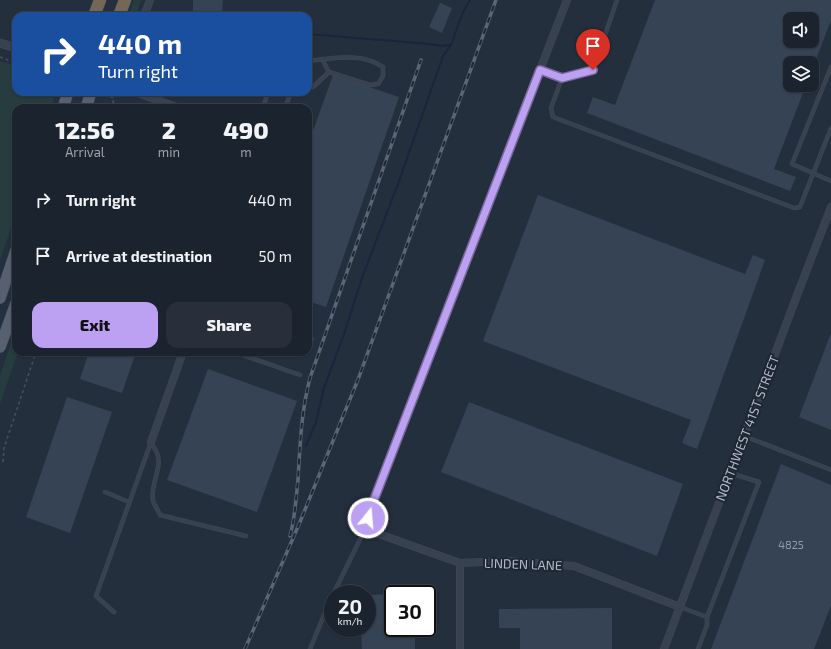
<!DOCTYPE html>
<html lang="en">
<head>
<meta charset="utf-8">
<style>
  body { margin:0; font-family:"Exo 2",sans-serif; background:#282f3a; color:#f1f3f6; height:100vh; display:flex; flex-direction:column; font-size:15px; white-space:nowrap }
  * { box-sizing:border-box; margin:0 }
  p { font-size:13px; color:#a0a4aa }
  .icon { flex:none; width:22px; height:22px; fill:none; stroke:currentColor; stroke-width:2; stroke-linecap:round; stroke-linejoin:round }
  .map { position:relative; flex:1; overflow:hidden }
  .drawer { position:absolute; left:12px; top:104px; width:300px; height:252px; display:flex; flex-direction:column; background:#1b232e; border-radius:12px; box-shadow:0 1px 3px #0004,0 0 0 1px #39404a }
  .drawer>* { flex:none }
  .banner { position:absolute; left:12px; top:12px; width:300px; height:84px; border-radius:12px; box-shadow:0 1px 3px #0004,0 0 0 1px #39404a; background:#1a4fa0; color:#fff; overflow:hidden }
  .fabs { position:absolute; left:783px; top:12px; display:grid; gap:8px }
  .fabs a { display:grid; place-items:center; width:36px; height:36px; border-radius:8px; background:#1b232e; box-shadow:0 1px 3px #0004,0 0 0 1px #39404a; font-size:20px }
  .speed { position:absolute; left:324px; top:585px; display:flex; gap:8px; font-size:20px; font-weight:700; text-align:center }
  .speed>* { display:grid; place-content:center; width:52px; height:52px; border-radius:50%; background:#1b232e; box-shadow:0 1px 3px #0004,0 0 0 1px #39404a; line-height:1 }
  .speed small { font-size:10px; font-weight:400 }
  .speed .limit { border:2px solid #111; border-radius:6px; background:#fff; color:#111 }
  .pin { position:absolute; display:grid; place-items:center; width:34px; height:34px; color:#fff; margin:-41px -17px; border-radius:50% 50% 50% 0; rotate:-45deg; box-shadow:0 0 4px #0007 }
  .pin .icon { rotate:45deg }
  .me { position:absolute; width:44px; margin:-22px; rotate:17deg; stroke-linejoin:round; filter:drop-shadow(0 0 3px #0008) }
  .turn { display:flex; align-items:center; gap:14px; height:84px; padding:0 20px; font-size:18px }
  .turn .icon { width:52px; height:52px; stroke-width:2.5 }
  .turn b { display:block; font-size:28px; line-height:34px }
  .eta { display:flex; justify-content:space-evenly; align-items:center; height:68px; text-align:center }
  .eta b { font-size:24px; font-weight:800; line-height:28px }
  .cta { display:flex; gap:8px; margin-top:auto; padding:8px 20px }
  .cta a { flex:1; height:46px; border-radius:12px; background:#bca0f2; color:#111; font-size:16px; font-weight:800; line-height:46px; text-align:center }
  .cta a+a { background:#282f3a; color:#f1f3f6 }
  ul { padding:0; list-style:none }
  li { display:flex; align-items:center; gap:12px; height:56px; padding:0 20px }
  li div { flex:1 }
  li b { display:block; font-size:15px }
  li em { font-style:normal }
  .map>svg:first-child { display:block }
</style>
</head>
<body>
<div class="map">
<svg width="831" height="649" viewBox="0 0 831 649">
  <rect width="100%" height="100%" fill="#242f3e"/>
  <path fill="#263c3f" d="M134,0H141L136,16H128Z
    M0,61L16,66V92H56L51,108H16V213L0,260Z
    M16,329V352H18L0,404V375Z"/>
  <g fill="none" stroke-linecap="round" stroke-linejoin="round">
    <path stroke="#17263c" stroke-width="2" d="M308,34L430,44L441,46L450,45
      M306,446L316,422L324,388L344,334L363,275L398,184L443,56L451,45L463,12L470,0"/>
  </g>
  <path fill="#364354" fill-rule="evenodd" d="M193,0H223L222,16H193Z
    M655,0H831V20L812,70V63H790V85H806L774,169L796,177L790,191L587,113L593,97L615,105ZM790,19H812V41H790Z
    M440,3L452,8L442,33L429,27Z
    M333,75L399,97L326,307L308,301V145Z
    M538,195L745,274L753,255L765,260L697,449L682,443L691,420L483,341Z
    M831,333V430L799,417Z
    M89,352H136L122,393L80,379Z
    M208,369L297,401L257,512L167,480Z
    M67,397L112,412L70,533L26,517Z
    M469,402L683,484L657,556L441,472Z
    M781,464L831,485V606L814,649H711Z
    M393,594V628H415V649H362L361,628H367V595Z
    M612,608V649H520V628H499V609Z"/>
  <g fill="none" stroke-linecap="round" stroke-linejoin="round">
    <defs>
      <path id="service" d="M617,0L593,70L562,78L551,108L553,117L794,208L800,207L831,128
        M322,59L329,72
        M308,61C325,59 355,54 371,61C375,62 379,65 383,67V76L378,84L370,85L329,72L313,87L308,86
        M831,67L792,164L831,181
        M540,70L562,78
        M263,108L268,92
        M285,108L291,92
        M308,338L312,339
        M234,352L300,375
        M744,436L831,470
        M151,442C153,445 155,449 157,453C163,468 150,484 153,500C154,505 158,510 160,515L246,536
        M105,492L129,502
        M680,607L707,617L759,482L730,473
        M114,612L96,596L151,442
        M310,649L329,603L365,529
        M698,649L707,625V617"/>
      <path id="minor" d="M567,0L371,507L365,529L460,563L508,561L574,566L680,607
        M144,16L150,0
        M135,92L179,108
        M151,442L183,352
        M460,649V563
        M664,649L796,298L831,207"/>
      <path id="tertiary" d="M0,43L16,48"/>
      <path id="primary" d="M63,108L68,92
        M86,108L91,92
        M0,298L16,250
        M0,347L16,303"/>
      <path id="motorway" d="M94,16L100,0
        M119,16L125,0"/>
    </defs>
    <use href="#service" stroke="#414a57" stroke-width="4.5"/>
    <use href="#minor" stroke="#414a57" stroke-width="8"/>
    <use href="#tertiary" stroke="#414a57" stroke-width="9"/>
    <use href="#primary" stroke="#414a57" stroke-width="12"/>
    <use href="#motorway" stroke="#434c59" stroke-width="13"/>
    <path stroke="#3f5557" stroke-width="1.5" stroke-dasharray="3 3" stroke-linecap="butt" d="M0,57L16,63
      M99,93L114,98L112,108
      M3,462L4,448L36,352"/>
    <use href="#service" stroke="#38414e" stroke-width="3.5"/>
    <use href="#minor" stroke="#38414e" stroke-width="7"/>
    <use href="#tertiary" stroke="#38414e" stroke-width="8"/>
    <use href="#primary" stroke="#56606e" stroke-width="11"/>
    <use href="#motorway" stroke="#746855" stroke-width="12"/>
    <defs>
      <path id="rail" d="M290,536C295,518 296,498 298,480C300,446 301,412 310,378L421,60
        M245,649L300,522L359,377L496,0"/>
    </defs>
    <use href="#rail" stroke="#5a6575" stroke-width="3.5"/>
    <use href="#rail" stroke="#1d2633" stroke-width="2" stroke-dasharray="6" stroke-linecap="butt"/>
  </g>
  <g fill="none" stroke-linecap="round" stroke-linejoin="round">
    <defs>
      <path id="route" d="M368,518L371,507L377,492L540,70L562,78L593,70"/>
    </defs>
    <use href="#route" stroke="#7a689d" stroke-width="10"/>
    <use href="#route" stroke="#bca0f2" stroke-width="7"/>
  </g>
  <g text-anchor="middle" stroke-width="4" stroke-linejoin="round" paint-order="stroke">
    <g font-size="11" fill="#929caa">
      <text x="791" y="549">4825</text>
    </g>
    <g font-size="13" fill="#b4bcc9" stroke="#1d2633">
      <text transform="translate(747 428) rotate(-69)" y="5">NORTHWEST 41ST STREET</text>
      <text transform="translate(523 564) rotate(2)" y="5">LINDEN LANE</text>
    </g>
  </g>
</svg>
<div class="fabs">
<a><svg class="icon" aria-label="sound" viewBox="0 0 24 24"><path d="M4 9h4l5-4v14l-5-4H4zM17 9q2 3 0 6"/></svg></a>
<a><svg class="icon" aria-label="layers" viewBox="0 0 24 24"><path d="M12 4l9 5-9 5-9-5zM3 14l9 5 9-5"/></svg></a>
</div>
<div class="speed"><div>20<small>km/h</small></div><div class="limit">30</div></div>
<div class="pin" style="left:593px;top:70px;background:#d93025"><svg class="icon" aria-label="arrive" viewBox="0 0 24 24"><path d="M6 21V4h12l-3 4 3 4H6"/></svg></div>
<svg class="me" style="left:368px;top:518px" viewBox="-20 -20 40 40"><circle r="17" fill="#bca0f2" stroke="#fff" stroke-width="3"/><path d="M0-11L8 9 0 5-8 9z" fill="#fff"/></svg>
<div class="banner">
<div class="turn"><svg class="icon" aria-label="right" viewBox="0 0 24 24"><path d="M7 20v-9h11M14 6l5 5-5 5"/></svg><div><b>440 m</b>Turn right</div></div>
</div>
<section class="drawer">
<div class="eta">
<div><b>12:56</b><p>Arrival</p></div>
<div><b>2</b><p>min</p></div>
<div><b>490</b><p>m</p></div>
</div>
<ul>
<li><svg class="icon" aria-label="right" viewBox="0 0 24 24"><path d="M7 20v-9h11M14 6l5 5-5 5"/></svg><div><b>Turn right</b></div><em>440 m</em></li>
<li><svg class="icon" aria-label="arrive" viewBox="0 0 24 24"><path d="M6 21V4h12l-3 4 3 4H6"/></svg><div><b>Arrive at destination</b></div><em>50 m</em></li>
</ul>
<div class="cta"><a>Exit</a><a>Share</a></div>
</section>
</div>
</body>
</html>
